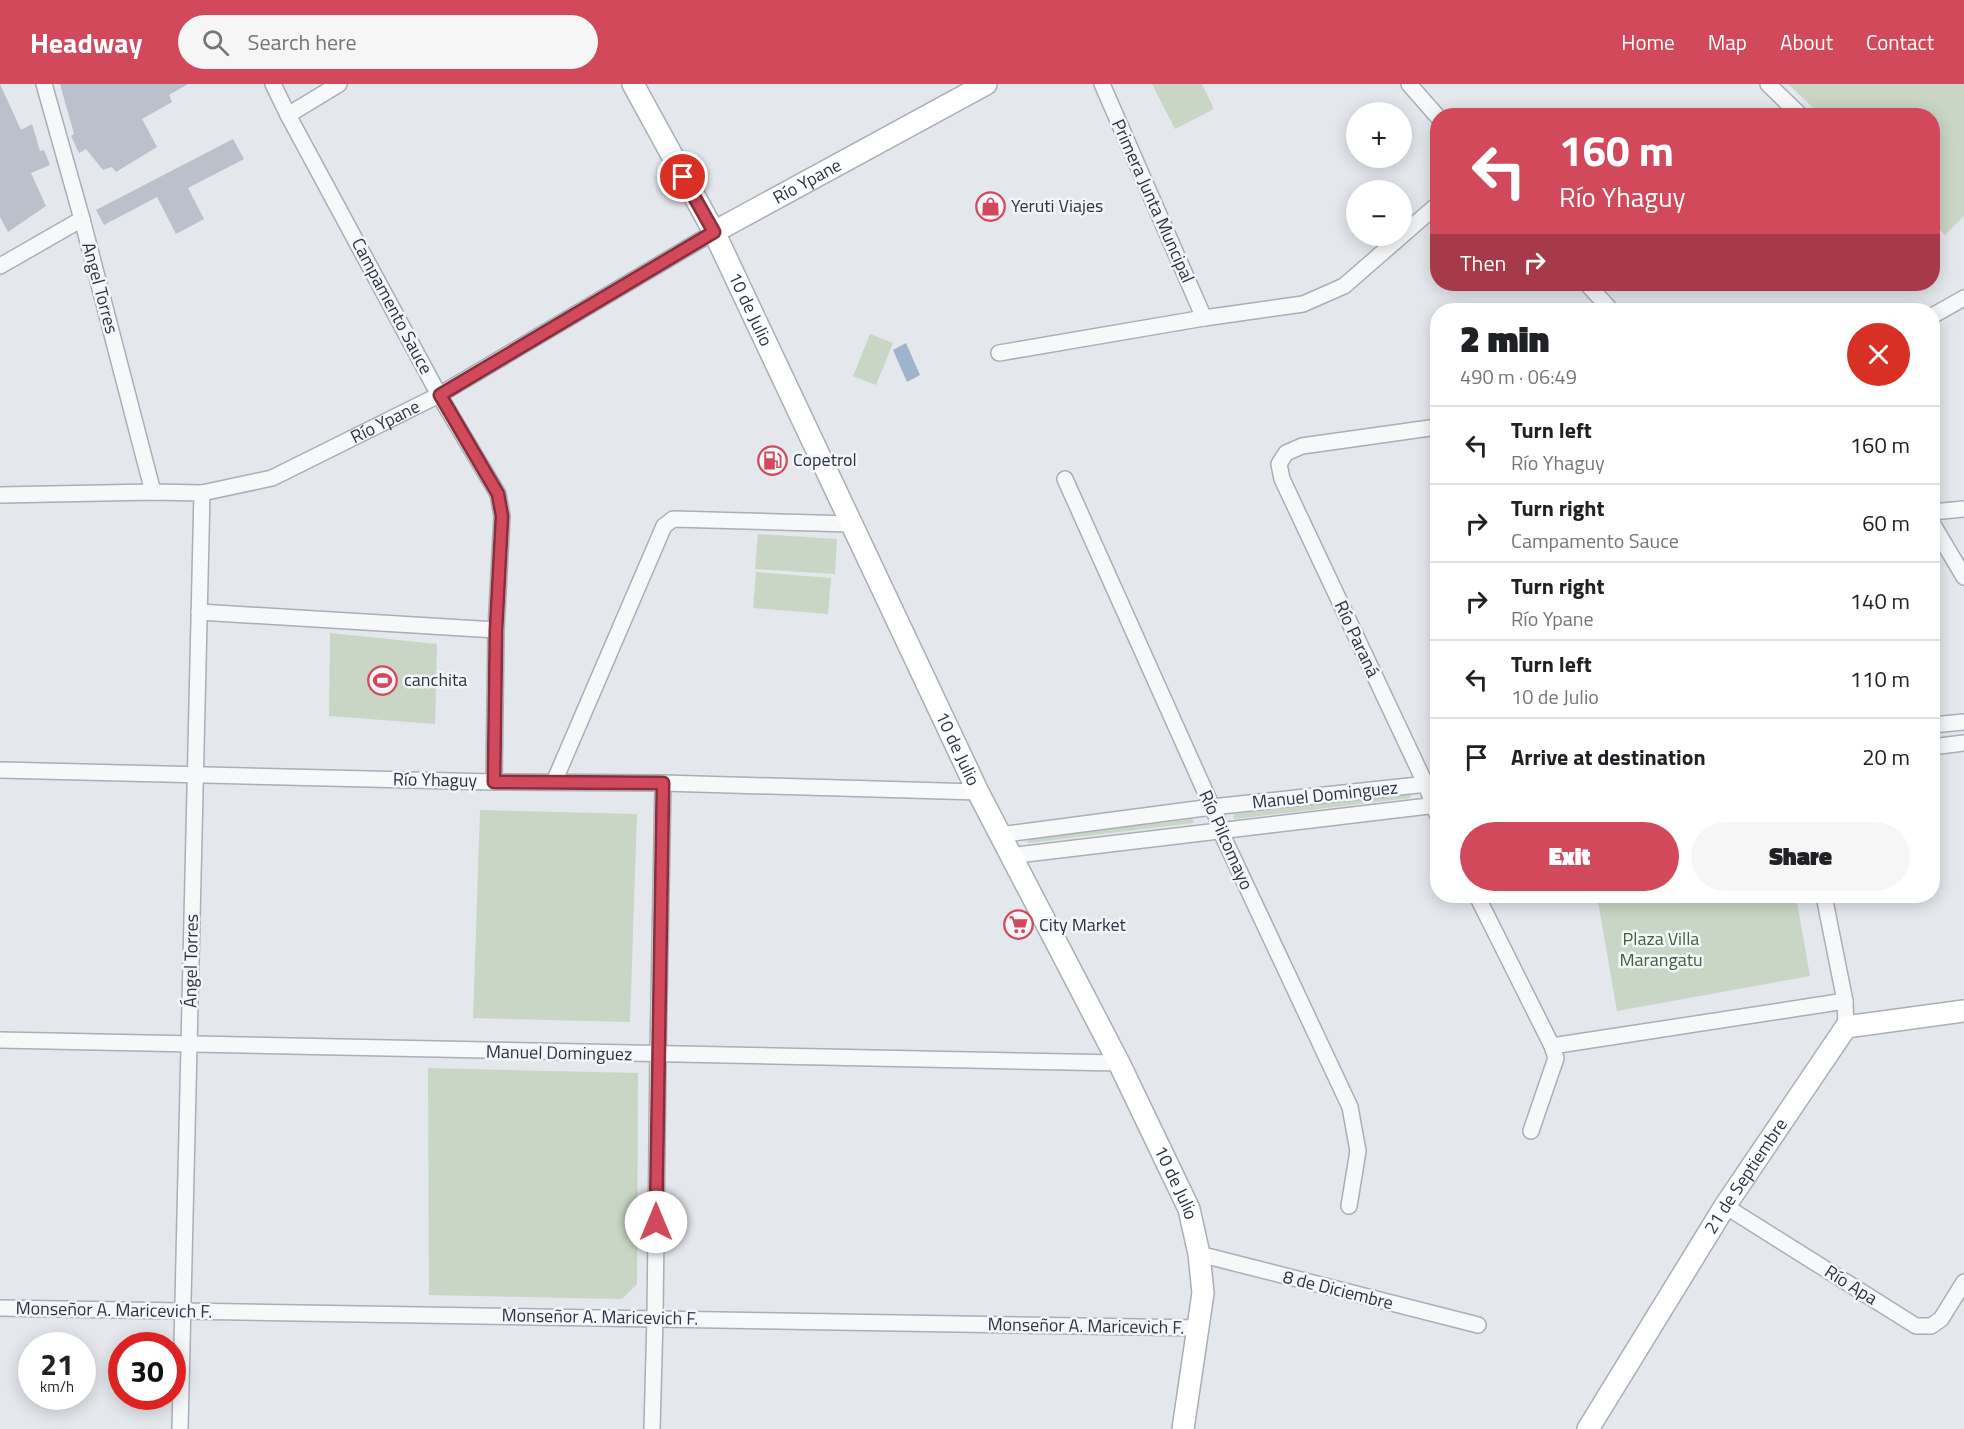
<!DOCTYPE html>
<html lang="en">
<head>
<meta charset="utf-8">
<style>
  body { margin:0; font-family:"Titillium Web",sans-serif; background:#f6f6f6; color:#202124; height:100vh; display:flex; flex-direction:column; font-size:22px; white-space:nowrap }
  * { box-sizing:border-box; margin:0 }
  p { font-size:20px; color:#757577 }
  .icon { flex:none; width:33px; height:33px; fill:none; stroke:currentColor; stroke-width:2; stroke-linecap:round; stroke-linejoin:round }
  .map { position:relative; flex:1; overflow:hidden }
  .details { position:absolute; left:1430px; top:219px; width:510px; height:600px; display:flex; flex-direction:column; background:#fff; border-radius:24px; box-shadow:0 3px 15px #0003 }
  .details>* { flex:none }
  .guide { position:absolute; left:1430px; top:24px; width:510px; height:183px; border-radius:24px; box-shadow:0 3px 15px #0003; background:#d1495b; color:#fff; overflow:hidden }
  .controls { position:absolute; left:1346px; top:18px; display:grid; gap:12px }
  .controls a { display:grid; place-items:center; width:66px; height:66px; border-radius:50%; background:#fff; box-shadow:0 3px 15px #0003; font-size:30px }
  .speed { position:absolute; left:18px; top:1248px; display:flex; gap:12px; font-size:30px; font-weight:700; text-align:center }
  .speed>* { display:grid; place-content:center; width:78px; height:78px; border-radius:50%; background:#fff; box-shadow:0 3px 15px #0003; line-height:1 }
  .speed small { font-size:15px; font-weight:400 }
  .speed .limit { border:9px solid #d22; background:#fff; color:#111 }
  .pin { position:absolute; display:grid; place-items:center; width:51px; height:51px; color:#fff; margin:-26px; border:3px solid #fff; border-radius:50%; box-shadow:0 2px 6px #0007 }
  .me { position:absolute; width:66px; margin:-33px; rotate:0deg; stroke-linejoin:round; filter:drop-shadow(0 0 4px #0008) }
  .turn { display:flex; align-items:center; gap:21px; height:126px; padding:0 30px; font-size:27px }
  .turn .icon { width:78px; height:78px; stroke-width:2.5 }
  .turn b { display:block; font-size:42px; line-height:51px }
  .then { display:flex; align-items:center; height:57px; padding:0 30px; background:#0003; gap:12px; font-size:22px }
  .round { display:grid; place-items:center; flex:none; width:63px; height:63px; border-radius:32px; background:#f6f6f6 }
  .headline { display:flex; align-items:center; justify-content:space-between; height:102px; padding:0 30px }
  h1 { font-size:36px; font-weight:800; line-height:45px }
  .action { display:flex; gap:12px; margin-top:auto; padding:12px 30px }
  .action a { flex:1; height:69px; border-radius:36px; background:#d1495b; color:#fff; font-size:24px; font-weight:800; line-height:69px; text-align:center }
  .action a+a { background:#f6f6f6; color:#202124 }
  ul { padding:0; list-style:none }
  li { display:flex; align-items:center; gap:18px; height:78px; padding:0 30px; border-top:2px solid #e0e0e0 }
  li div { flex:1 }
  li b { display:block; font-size:22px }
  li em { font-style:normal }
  header { display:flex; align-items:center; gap:36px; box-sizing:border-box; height:84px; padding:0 30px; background:#d1495b; color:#fff }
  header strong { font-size:28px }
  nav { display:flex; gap:33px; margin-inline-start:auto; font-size:21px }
  .search { width:420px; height:54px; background:#f6f6f6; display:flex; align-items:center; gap:15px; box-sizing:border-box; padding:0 21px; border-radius:33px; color:#757577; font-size:22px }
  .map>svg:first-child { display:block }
</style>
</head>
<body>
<header>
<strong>Headway</strong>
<div class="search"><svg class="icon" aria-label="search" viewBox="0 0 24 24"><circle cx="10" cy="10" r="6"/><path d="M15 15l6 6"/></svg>Search here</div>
<nav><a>Home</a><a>Map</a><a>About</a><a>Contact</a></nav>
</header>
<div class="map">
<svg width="1964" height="1345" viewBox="0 0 1964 1345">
  <rect width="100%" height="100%" fill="#e4e7ec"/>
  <path fill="#c9d6c5" d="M1152,0H1202L1214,25L1175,45Z
    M1788,0H1964V132L1945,151L1932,138V32L1821,31Z
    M870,250L893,259L876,301L853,292Z
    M758,450L837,455L835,490L755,485Z
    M756,488L831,494L828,530L753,524Z
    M330,549L437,560L435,640L329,632Z
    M1409,710L1411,711L1410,714L1235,735L1233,733L1235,730Z
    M480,726L637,730L630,938L473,934Z
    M1192,735L1194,738L1193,739L1029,759L1027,758L1028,755Z
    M1597,812H1796L1810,892L1617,927Z
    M428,984L638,989L637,1200L622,1215L429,1211Z"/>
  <path fill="#9fb4cc" d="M906,259L920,291L907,298L893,266Z"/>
  <path fill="#bbc0ca" d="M0,0L21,46L32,40L40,67L44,66L50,81L31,89L46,122L8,148L0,133Z
    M60,0H188L169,11L172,18L142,35L157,63L116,88L112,83L103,86L86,65L79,69L71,52L74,50Z
    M233,55L244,75L188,104L204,135L176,150L157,113L104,141L96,126Z"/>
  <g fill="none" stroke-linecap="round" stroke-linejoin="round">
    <defs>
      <g id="street">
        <path d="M44,0L82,135L153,408"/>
        <path d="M273,0L288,31L439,311L498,410L502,432L496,546L494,698"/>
        <path d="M1102,0L1204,234"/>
        <path d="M1409,0L1437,32"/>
        <path d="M1768,0L1801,32"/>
        <path d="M288,31L339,0"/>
        <path d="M0,182L82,135"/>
        <path d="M1587,200L1611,226"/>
        <path d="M1932,232L1964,214"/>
        <path d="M999,269L1204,234L1303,220L1344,202L1437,121"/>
        <path d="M1437,343L1302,362L1286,369L1279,380L1282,395L1426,701L1437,730"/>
        <path d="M1065,395L1217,734L1220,746L1350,1023L1358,1067L1349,1122"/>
        <path id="s1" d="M0,411L153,408L202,409L272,394L439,311L714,148"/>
        <path d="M1932,428L1964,425"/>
        <path d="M1932,439L1964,493"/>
        <path d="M199,528L496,546"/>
        <path d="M1932,641L1964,638"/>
        <path d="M1932,663L1964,659"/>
        <path d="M0,686L494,698L663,699L978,708"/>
        <path d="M554,698L664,442L673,435L851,440"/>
        <path d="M999,751L1212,723L1437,699"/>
        <path d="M1009,772L1437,721"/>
        <path d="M1477,812L1552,962L1556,974L1531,1047"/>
        <path d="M1824,812L1845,917L1846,943"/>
        <path d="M0,956L1119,979"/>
        <path d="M1552,962L1845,917"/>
        <path d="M1725,1122L1916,1242H1931L1941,1235L1964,1198"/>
        <path d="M1199,1170L1478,1241"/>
        <path d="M0,1224L1200,1244"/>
        <path d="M180,1345L202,409"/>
        <path d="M652,1345L655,1234L658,971L663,699"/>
      </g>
      <g id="secondary">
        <path id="s2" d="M633,0L714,148L978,708L1119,979L1189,1125L1199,1170L1203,1209L1183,1345"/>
        <path id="s3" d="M714,148L986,0"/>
        <path id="s4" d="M1588,1345L1725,1122L1846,943L1964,927"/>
      </g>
    </defs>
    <use href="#street" stroke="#a9aeb7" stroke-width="18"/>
    <use href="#secondary" stroke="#a9aeb7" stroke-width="24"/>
    <use href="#street" stroke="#f7f8fa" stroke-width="15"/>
    <use href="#secondary" stroke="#fff" stroke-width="21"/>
  </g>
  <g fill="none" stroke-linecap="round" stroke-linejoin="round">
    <defs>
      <path id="route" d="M656,1138L663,699L494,698L496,546L502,432L498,410L440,311L714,148L683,93"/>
    </defs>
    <use href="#route" stroke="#882f3b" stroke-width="15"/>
    <use href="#route" stroke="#d1495b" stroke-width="10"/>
  </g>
  <defs>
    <symbol id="shop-ring" viewBox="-11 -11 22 22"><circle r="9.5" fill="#f4f6f9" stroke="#d1495b" stroke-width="1.5"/><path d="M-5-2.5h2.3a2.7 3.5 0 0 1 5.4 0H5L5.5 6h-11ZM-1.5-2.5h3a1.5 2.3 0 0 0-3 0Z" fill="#d1495b"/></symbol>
    <symbol id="fuel-ring" viewBox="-11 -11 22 22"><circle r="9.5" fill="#f4f6f9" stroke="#d1495b" stroke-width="1.5"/><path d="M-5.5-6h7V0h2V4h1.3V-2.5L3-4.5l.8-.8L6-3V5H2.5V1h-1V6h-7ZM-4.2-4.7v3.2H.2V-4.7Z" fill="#d1495b"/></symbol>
    <symbol id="stadium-ring" viewBox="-11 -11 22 22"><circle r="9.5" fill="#f4f6f9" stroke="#d1495b" stroke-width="1.5"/><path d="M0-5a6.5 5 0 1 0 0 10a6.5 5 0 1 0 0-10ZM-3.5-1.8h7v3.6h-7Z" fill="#d1495b"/></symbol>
    <symbol id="supermarket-ring" viewBox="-11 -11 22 22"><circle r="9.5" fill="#f4f6f9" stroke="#d1495b" stroke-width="1.5"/><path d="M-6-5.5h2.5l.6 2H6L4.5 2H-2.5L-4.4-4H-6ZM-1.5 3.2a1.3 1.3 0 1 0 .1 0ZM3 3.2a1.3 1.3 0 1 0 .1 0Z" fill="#d1495b"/></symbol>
  </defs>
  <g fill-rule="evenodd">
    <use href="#shop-ring" x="974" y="106" width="33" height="33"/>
    <use href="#fuel-ring" x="756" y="360" width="33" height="33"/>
    <use href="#stadium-ring" x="366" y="580" width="33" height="33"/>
    <use href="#supermarket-ring" x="1002" y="824" width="33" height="33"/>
  </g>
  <g text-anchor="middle" stroke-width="5" stroke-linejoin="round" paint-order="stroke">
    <g font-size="18" fill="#2b3445" stroke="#f4f6f9">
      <text dy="6" stroke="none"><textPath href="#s3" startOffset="106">Río Ypane</textPath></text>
      <text transform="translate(1153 117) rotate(66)" y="6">Primera Junta Muncipal</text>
      <text transform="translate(100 204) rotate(75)" y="6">Angel Torres</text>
      <text transform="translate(392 222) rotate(62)" y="6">Campamento Sauce</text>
      <text dy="6" stroke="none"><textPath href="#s2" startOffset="254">10 de Julio</textPath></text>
      <text dy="6" stroke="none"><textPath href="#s1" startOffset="400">Río Ypane</textPath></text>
      <text transform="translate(1357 555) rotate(65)" y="6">Río Paraná</text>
      <text dy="6" stroke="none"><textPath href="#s2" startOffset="740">10 de Julio</textPath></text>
      <text transform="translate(435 696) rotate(1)" y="6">Río Yhaguy</text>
      <text transform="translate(1325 711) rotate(-6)" y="6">Manuel Dominguez</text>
      <text transform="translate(1226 756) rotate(66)" y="6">Río Pilcomayo</text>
      <text transform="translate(191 877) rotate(-89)" y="6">Ángel Torres</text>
      <text transform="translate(559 969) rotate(1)" y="6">Manuel Dominguez</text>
      <text dy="6" stroke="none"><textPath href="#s4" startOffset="298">21 de Septiembre</textPath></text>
      <text dy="6" stroke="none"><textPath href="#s2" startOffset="1226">10 de Julio</textPath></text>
      <text transform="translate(1851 1201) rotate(32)" y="6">Río Apa</text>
      <text transform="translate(1338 1206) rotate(14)" y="6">8 de Diciembre</text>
      <text transform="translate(114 1226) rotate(1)" y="6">Monseñor A. Maricevich F.</text>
      <text transform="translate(600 1233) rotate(1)" y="6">Monseñor A. Maricevich F.</text>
      <text transform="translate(1086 1242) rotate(1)" y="6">Monseñor A. Maricevich F.</text>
    </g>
    <g font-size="18" fill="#2b3445" stroke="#f4f6f9" text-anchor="start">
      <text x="1011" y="128">Yeruti Viajes</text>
      <text x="793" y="382">Copetrol</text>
      <text x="404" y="602">canchita</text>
      <text x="1039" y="847">City Market</text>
    </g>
    <g font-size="18" fill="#3f6138" stroke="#f4f6f9">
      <text x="1661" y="861">Plaza Villa<tspan x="1661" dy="21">Marangatu</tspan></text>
    </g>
  </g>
</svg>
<div class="controls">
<a>+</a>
<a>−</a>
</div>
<div class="speed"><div>21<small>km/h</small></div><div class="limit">30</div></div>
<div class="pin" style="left:683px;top:93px;background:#d93025"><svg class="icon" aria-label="arrive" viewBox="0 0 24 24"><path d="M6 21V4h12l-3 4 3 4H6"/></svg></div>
<svg class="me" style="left:656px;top:1138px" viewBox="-20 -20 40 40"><circle r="19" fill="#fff"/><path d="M0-13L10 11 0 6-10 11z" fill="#d1495b"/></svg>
<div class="guide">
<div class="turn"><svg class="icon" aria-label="left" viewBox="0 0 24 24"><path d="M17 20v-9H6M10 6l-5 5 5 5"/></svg><div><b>160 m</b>Río Yhaguy</div></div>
<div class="then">Then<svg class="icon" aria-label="right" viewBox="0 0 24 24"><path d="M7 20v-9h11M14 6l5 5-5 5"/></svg></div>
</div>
<section class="details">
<div class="headline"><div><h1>2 min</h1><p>490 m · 06:49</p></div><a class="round" style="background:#d93025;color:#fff"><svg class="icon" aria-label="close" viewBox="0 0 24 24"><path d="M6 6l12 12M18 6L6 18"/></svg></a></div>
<ul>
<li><svg class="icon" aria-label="left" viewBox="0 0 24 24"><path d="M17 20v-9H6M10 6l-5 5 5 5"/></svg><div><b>Turn left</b><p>Río Yhaguy</p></div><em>160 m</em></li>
<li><svg class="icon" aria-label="right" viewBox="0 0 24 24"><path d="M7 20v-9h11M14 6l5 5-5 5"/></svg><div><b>Turn right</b><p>Campamento Sauce</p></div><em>60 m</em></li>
<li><svg class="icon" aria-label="right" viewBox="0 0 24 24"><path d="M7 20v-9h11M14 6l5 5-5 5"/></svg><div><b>Turn right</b><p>Río Ypane</p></div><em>140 m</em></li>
<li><svg class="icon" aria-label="left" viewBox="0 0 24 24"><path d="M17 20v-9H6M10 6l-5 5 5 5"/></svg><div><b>Turn left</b><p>10 de Julio</p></div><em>110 m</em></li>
<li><svg class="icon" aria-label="arrive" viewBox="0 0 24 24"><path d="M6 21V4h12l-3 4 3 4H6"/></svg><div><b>Arrive at destination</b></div><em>20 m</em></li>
</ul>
<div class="action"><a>Exit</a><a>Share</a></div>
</section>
</div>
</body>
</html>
